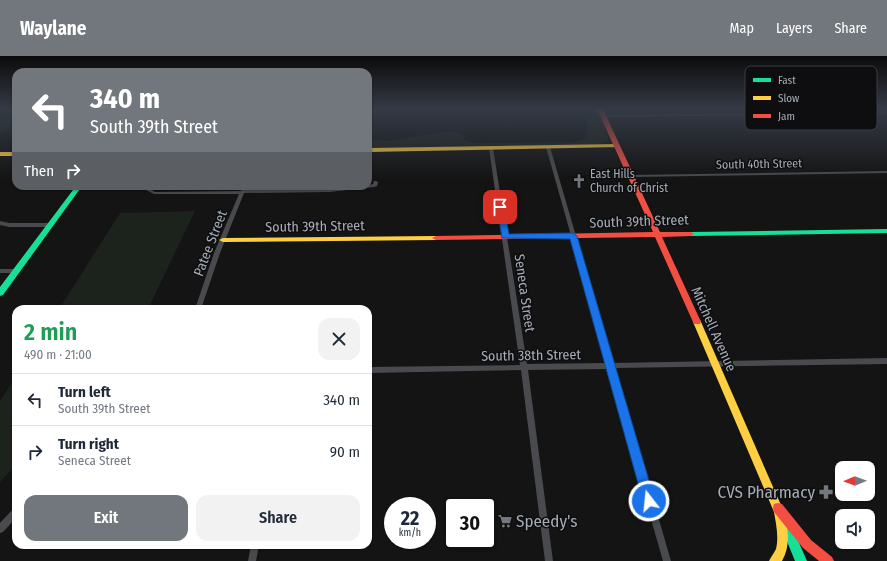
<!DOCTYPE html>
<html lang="en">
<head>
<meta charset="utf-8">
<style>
  body { margin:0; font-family:"Fira Sans Condensed",sans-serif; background:#f2f2f3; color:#1f2937; height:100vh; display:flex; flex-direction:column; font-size:15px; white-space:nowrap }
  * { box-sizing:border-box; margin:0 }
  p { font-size:13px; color:#747a83 }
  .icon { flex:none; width:22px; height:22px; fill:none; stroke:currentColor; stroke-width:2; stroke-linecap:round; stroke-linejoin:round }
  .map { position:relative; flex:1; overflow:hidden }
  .panel { position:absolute; left:12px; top:249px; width:360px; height:244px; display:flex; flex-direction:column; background:#fff; border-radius:12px; box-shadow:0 1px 3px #0004 }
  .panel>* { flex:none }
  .banner { position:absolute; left:12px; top:12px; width:360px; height:122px; border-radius:12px; box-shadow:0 1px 3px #0004; background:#72777d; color:#fff; overflow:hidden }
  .needle { width:26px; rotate:269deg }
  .tools { position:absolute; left:835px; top:405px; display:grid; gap:8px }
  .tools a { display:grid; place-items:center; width:40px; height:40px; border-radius:8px; background:#fff; box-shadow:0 1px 3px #0004; font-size:20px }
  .speed { position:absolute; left:384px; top:441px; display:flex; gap:8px; font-size:20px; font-weight:700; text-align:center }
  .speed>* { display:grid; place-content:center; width:52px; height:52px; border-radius:50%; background:#fff; box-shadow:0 1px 3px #0004; line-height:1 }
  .speed small { font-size:10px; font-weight:400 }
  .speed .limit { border:2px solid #111; border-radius:6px; background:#fff; color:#111 }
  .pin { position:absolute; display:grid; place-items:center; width:34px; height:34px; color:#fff; margin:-17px; border-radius:8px; box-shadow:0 2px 6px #0006 }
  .me { position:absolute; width:44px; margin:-22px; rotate:344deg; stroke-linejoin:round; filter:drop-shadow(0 0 3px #0008) }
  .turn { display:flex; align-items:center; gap:14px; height:84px; padding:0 12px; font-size:18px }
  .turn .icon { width:52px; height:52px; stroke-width:2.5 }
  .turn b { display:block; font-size:28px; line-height:34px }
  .then { display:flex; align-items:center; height:38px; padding:0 12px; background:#0003; gap:8px; font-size:15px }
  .round { display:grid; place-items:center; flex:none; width:42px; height:42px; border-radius:12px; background:#f2f2f3 }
  .overview { display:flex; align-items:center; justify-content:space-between; height:68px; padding:0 12px }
  h1 { font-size:24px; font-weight:600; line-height:30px; color:#1e9e55 }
  .action { display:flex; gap:8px; margin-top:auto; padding:8px 12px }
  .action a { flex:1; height:46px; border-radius:12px; background:#72777d; color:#fff; font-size:16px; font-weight:600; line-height:46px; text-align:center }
  .action a+a { background:#f2f2f3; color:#1f2937 }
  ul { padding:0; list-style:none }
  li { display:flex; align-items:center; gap:12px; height:52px; padding:0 12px; border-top:1px solid #e0e1e3 }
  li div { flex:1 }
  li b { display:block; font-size:15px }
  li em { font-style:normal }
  header { display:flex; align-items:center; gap:24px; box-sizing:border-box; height:56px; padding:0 20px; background:#72777d; color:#fff }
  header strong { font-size:19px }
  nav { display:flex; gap:22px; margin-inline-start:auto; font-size:14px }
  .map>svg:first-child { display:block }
</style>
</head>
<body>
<header>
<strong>Waylane</strong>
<nav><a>Map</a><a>Layers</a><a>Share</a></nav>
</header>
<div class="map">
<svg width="887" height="505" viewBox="0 0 887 505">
  <rect width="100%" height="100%" fill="#141414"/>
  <path fill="#1c221c" d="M7,53H16V67L0,77V59Z
    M413,53H453V57L417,58L413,55Z
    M587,53H598L608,81L607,85L599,88L590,89L368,92V85L378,84L388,85L450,75L463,78L464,84L475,87L574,86L583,84L587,80L585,75L588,71L583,59L587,56Z
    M195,155L148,253H59L120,157Z
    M16,320V409L0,426V345Z"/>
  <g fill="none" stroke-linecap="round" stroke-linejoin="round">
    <path fill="#484a4d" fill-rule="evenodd" d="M887,56V58L604,61L602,60L604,59Z
      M546,90L550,91L613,307L887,302V308L615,312L671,505H663L608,313L528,314L553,505H545L521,314L368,317V311L520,309L489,92L491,91L493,92L527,308L607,307L546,91Z
      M887,115V117L631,121L629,120L631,119Z
      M374,125H376L378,126L377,130L374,131L330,136L244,137L220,197L201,253H195L214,197L239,138H154L138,130H144L155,136L241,135L243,130H247L246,134H330L360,130H368V129L373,128Z
      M0,165L9,167H51L54,169L51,171H9L0,169Z
      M0,213H16L19,215L16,217H0Z
      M16,452V462L3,476L0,477V467L13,453Z
      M251,489H259L256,505H248Z"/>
    <path fill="#16e098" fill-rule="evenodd" d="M76,130H82L3,239L0,240V231Z
      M887,173V177L691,180L688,178L691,176Z
      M785,463L789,464L807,505H795L780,468L781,464Z"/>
    <path fill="#ffcf43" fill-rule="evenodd" d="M617,88L619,89V91L368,96V92Z
      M0,96H16V100H0Z
      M436,180L440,182L438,184L223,186L219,184L223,182Z
      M697,263L700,264L701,266L784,456C788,473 791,489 782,505H769C771,501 774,497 776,493C779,481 776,468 774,456L693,266L694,264Z"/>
    <path fill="#f24e42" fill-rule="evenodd" d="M597,53H603L660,176H691L694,178L691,180L662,181L701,266L700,268H694L693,266L655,181L436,184L432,182L436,180L653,176Z
      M778,447L782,448L811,484L832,501L834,505H819L803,492L774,456L773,452L774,448Z"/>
  </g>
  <linearGradient id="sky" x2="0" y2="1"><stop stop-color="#0b0b0b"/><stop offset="0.43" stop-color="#343a45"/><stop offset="1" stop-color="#343a45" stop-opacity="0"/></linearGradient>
  <rect width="887" height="123" fill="url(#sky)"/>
  <path fill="#1a73e8" stroke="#114b97" d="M498,149H503L504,151L509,178L573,177L577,180L655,445L654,449L649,451L645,449L643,445L570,183L502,182L497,151Z"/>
  <defs>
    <symbol id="church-bare" viewBox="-9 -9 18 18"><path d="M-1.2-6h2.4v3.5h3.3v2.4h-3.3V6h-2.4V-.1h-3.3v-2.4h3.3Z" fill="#72777d" stroke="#0e0e10" stroke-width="2.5" paint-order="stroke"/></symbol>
    <symbol id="pharmacy-bare" viewBox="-9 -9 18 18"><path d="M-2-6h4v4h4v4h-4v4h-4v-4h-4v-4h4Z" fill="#72777d" stroke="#0e0e10" stroke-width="2.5" paint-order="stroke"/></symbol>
    <symbol id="supermarket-bare" viewBox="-9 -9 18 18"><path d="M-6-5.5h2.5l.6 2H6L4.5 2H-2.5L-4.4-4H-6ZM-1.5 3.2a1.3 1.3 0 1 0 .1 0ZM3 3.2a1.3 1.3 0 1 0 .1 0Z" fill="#72777d" stroke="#0e0e10" stroke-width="2.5" paint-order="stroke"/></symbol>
  </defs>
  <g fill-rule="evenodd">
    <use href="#church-bare" x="569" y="115" width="20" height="20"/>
    <use href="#pharmacy-bare" x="816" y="426" width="20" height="20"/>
    <use href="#supermarket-bare" x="495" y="455" width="20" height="20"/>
  </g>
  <g text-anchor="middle" stroke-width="3" stroke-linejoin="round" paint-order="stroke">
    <g font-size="12" fill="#a5acb5" stroke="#0e0e10">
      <text transform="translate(759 108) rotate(-1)" y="4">South 40th Street</text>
    </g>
    <g font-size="12" fill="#a5acb5" stroke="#0e0e10" text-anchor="start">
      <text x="590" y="122">East Hills<tspan x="590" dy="14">Church of Christ</tspan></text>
    </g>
    <g font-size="14" fill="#a5acb5" stroke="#0e0e10">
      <text transform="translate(639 165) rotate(-2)" y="5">South 39th Street</text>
      <text transform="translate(315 170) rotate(-1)" y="5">South 39th Street</text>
      <text transform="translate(210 187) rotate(-69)" y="5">Patee Street</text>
      <text transform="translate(525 237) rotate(82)" y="5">Seneca Street</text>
      <text transform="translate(714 273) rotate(66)" y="5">Mitchell Avenue</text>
      <text transform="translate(531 299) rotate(-1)" y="5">South 38th Street</text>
    </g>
    <g font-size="17" fill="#a5acb5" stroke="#0e0e10" text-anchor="end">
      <text x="815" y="442">CVS Pharmacy</text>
      <text x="516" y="471" text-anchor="start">Speedy's</text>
    </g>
  </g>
  <rect x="745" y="10" width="132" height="64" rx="6" fill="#0e0e10" stroke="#3b3d42" stroke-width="1"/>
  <rect x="753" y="22" width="18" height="4" fill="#16e098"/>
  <rect x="753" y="40" width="18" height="4" fill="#ffcf43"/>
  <rect x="753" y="58" width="18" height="4" fill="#f24e42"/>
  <g font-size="11" fill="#a5acb5">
    <text x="778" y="28">Fast</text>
    <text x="778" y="46">Slow</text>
    <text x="778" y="64">Jam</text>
  </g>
</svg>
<div class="tools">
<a><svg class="needle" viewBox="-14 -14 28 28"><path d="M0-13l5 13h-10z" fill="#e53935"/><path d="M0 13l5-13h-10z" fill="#747a83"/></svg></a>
<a><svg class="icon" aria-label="sound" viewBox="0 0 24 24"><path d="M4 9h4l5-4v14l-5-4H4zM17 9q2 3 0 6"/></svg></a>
</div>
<div class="speed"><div>22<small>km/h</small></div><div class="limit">30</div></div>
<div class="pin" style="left:500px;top:151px;background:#d93025"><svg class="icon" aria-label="arrive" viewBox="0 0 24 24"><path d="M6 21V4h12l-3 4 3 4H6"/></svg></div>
<svg class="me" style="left:649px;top:445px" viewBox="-20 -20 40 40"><circle r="17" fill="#1a73e8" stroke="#fff" stroke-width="3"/><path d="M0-11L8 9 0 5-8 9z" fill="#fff"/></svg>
<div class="banner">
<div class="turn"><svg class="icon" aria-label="left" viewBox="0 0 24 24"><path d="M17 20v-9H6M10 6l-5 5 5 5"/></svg><div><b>340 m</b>South 39th Street</div></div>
<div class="then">Then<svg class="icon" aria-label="right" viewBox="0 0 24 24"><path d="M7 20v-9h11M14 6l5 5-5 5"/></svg></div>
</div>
<section class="panel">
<div class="overview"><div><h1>2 min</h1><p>490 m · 21:00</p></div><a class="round"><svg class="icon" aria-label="close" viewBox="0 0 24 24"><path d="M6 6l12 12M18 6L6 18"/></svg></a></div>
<ul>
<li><svg class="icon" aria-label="left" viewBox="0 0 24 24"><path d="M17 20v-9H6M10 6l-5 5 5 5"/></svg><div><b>Turn left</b><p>South 39th Street</p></div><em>340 m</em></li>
<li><svg class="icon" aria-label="right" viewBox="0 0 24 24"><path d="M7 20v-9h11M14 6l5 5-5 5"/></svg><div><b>Turn right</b><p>Seneca Street</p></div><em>90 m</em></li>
</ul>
<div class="action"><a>Exit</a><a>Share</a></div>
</section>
</div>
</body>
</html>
